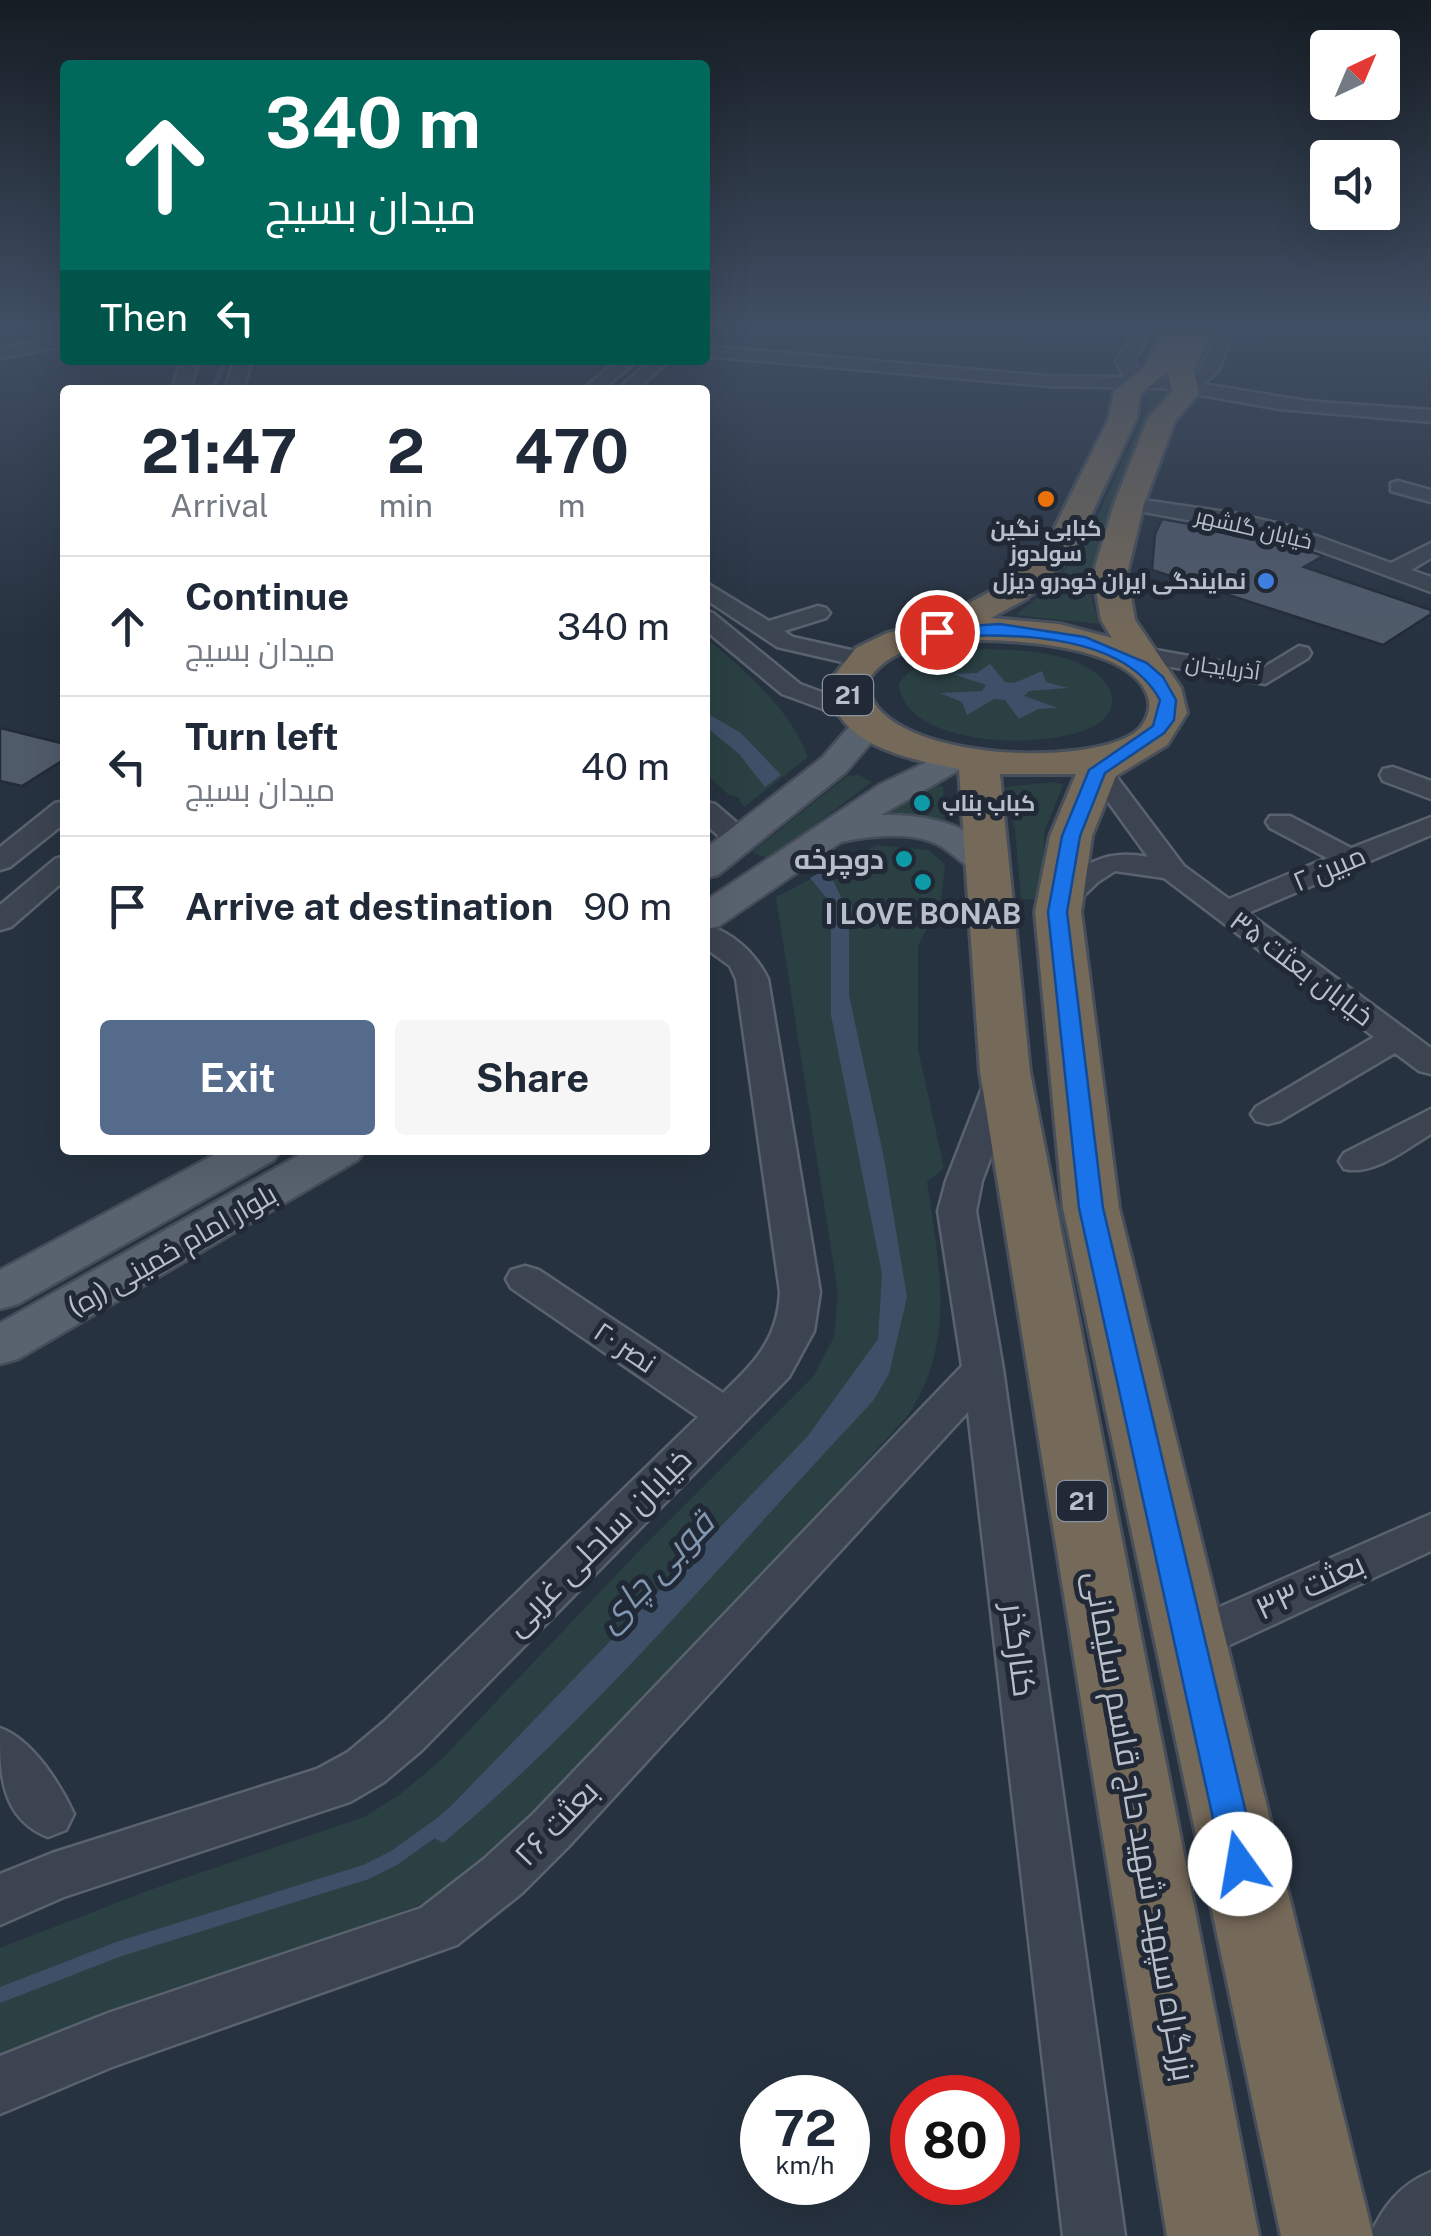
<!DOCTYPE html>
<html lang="en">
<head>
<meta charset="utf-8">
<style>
  body { margin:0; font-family:"Public Sans",Cairo,sans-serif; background:#f6f6f7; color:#1f2937; height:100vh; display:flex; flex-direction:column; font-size:38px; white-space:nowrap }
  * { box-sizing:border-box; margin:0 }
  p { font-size:32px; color:#747a83 }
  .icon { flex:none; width:55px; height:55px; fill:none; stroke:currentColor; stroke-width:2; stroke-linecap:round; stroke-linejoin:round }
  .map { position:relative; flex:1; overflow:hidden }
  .panel { position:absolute; left:60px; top:385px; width:650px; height:770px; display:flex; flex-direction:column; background:#fff; border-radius:10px; box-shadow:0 10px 40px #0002 }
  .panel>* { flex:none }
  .top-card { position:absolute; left:60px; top:60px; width:650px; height:305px; border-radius:10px; box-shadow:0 10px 40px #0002; background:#00695c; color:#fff; overflow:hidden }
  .needle { width:65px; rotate:44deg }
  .fabs { position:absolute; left:1310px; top:30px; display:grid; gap:20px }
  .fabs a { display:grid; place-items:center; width:90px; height:90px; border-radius:10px; background:#fff; box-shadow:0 10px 40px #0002; font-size:50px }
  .speed { position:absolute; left:740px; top:2075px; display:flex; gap:20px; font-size:50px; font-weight:700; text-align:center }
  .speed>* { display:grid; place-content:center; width:130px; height:130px; border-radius:50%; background:#fff; box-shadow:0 10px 40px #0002; line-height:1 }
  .speed small { font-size:25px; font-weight:400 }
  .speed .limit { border:15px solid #d22; background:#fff; color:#111 }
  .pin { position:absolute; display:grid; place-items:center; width:85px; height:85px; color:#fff; margin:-42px; border:5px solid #fff; border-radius:50%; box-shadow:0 2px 10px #0007 }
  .me { position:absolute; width:110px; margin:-55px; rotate:347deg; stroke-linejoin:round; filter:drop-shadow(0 0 8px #0008) }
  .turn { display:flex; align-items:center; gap:35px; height:210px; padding:0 40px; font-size:45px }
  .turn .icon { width:130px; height:130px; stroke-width:2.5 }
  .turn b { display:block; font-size:70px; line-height:85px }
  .then { display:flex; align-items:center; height:95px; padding:0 40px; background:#0003; gap:20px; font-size:38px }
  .eta { display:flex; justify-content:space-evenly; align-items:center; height:170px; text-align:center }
  .eta b { font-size:60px; font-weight:700; line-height:70px }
  .button { display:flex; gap:20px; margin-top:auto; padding:20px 40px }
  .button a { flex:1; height:115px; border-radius:10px; background:#546b8c; color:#fff; font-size:40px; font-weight:700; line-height:115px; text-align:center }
  .button a+a { background:#f6f6f7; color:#1f2937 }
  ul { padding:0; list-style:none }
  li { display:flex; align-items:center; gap:30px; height:140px; padding:0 40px; border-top:2px solid #e0e1e3 }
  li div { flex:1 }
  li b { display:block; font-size:38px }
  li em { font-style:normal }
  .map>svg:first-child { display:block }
</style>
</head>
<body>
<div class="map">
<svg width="1431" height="2236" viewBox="0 0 1431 2236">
  <rect width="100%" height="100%" fill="#273240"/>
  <path fill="#2a4042" d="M1145,387L1173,390L1157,406L1110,513L1093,564L1089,589L1099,624L1016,615L1053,585L1070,563L1100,512L1148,405L1147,396L1141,393Z
    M705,637C744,670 790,708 808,757L744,807L738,797L729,795L705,773Z
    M984,649C1021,650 1090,651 1110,690C1116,703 1110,715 1099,723C1056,752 902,749 899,683C920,656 951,652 984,649Z
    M859,775L872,782L769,859L752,852L847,776Z
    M1054,782L1063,785L1045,830L1040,900L1021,899L1015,830L1004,787Z
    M937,785L943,787L945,820L888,813L928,786Z
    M877,845L928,850L945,864L941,900L918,946V1049L944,1168L927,1182C939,1264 957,1342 908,1415L546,1813L452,1893L0,2058V1948L147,1891L364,1817L399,1795L440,1761L636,1554L813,1377L834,1337L838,1294L776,897Z"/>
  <path fill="#3e5067" d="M990,664L1005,682L1014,683L1042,671L1046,682L1068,688L1029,691L1024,696L1058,708L1038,709L1019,719L1005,700L994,699L967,715L962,702L940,693L982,691L986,685L953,674L977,673Z
    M705,712L741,733L781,775L765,787L739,754L705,726Z
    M827,868L843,901L858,911L849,919V995L884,1158L907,1297L889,1374L873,1401C734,1548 598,1714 443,1843L422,1831L452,1805L807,1437L878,1339L882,1274L831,1015V919L821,908L829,901L810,878Z"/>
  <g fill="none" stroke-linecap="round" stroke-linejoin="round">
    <path stroke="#3e5067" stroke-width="5" d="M212,390L226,360"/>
    <path stroke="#3e5067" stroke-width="15" d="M0,1995L119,1949L366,1872L394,1858L436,1828"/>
  </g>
  <path fill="#505b6a" stroke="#222b37" stroke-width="2.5" d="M1162,519L1281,541L1323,556L1304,567L1431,610V614L1383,645L1152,570L1155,534Z
    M0,728L65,744V759L22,786L0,781Z"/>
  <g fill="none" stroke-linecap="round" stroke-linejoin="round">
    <defs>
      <path id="minor" d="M1138,326H1154L1134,361L1143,377L1184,381L1201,368L1220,326H1236L1218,371L1203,384L1307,401L1431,410V422L1279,409L1162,388L1046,386L705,356V346L1046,376L1125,377L1116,361Z
        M65,336V346L0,358V348Z
        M181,360H199L190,390H172Z
        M234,360H252L243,390H225Z
        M618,360H638L602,390H582Z
        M651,360H670L637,390H617Z
        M1398,481L1431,490V502L1391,491V483Z
        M1129,498L1233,513L1289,526L1391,563L1431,543V558L1411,570L1431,577V592L1282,537L1122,508L1119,504Z
        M705,582L769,621L818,606L826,608L830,613L826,618L784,631L793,637L873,655L876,660L864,667L777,647L705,599Z
        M705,611L713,613L800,684L867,709L871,714L858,722L782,694L705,630Z
        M1299,646L1308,648L1311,653L1308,658L1265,684L1139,661L1127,654L1139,647L1261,669Z
        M1098,762L1107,764L1184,866L1229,899L1327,858L1270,828L1266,822L1270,816H1290L1351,848L1431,817V835L1248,913L1431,1048V1074L1419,1071L1395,1053L1280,1121L1268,1124L1256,1121L1251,1114L1256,1107L1374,1037L1164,878L1115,871L1098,882L1070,909H1048L1044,903L1048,897C1079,866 1103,848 1148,857L1085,770Z
        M1393,767L1431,781V799L1383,781L1380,775L1383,769Z
        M65,801V823L10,867L0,870V847L55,803Z
        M705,802L715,804L750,834L754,840L750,846H730L705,824Z
        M65,856V880L11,927L0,930V905L55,859Z
        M705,925C733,932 756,954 768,979L820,1292L814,1331L789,1377L421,1751L384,1782L350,1802L64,1897L0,1925V1874L52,1853L317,1769L348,1752L385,1721L698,1417L511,1288L506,1279L511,1270L525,1266L539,1270L723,1393C755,1362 778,1339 780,1292L736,979L730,966L705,948Z
        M1005,1063L1017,1066L1022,1073L982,1181L976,1211L1003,1369L1125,2236H1063L968,1412L569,1846L522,1893L457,1945L112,2067L0,2114V2056L108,2013L421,1908L484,1859L533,1814L962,1366L938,1211L946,1181L988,1073L993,1066Z
        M1431,1109V1134C1406,1149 1374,1176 1344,1169L1339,1161L1344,1153Z
        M1431,1514V1551L1206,1656L1189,1661L1172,1656L1165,1642L1172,1628Z
        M0,1728C32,1739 60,1784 74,1814L66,1830L48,1837C0,1818 0,1773 0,1728Z
        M1431,2172V2236H1370C1383,2206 1401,2184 1431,2172Z"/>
      <path id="major" d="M869,715L881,718L886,725L846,772L718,875L705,878V849L822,758L857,718Z
        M954,749L966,752L971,759L966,766L881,815C928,814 976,824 1005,865L999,873C969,880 958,851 930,841C902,832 869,836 841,842L719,926L705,930V901L879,785Z
        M223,1150H281L274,1160L18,1304L0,1309V1270Z
        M308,1150H365L358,1160L18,1359L0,1364V1323Z"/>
      <path id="highway" d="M1165,326H1212L1194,371L1199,393L1175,421L1144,504L1127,574L1135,620L1181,688L1187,713L1167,745L1116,776L1092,836L1081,912L1119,1208L1373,2236H1281L1063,1208L1035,912L1050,836L1076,774H1000L1030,1072L1259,2236H1167L980,1072L959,769C910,759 832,746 829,682L856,648L887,633L935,622L1002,585L1046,545L1109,418L1114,391L1144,367ZM1168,371L1172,392L1148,418L1114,504L1093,574L1101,620L1112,638L1059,624L991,618L1026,599L1071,557L1137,418L1140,394ZM968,640C1011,639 1133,645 1148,697C1152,709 1146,723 1137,731C1088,770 872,760 867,682C888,647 931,643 968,640Z"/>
    </defs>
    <use href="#minor" stroke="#59626d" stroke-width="5"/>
    <use href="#major" stroke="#454d59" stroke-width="5"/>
    <use href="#highway" stroke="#464f5a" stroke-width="6"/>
    <use href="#minor" fill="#3b4450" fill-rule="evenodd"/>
    <use href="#major" fill="#59636f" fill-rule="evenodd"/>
    <use href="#highway" fill="#756959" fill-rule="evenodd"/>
  </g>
  <linearGradient id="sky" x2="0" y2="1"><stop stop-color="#151c23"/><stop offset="0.51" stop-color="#414f64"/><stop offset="1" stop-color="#414f64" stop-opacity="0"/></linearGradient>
  <rect width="1431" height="639" fill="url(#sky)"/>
  <path fill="#1a73e8" stroke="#114b97" stroke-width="2.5" d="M1000,624L1085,637L1147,663L1163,677L1176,700L1174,720L1164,733L1105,773L1080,836L1067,912L1103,1208L1258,1864L1253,1875L1240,1880L1228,1875L1223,1864L1079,1208L1048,912L1062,836L1089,770L1153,726L1160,700C1123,631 1005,633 937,637L929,632L937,628Z"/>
  <circle fill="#e8710a" stroke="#202935" stroke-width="4" cx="1046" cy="499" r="10"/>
  <circle fill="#3f7fe0" stroke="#202935" stroke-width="4" cx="1266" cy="581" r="10"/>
  <g fill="#0f9aa8" stroke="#202935" stroke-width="4">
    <circle cx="922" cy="803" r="10"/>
    <circle cx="904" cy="859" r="10"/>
    <circle cx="923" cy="882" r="10"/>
  </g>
  <g text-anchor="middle" stroke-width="10" stroke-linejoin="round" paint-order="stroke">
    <g font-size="22" font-weight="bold" fill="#b8bfca" stroke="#202935">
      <text x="1046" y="536">کبابی نگین<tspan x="1046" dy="25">سولدوز</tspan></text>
      <text x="1246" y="589" text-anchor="end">نمایندگی ایران خودرو دیزل</text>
      <text x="942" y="811" text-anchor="start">کباب بناب</text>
    </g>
    <g font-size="22" fill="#b8bfca" stroke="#202935">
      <text transform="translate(1254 528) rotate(13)" y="8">خیابان گلشهر</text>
      <text transform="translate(1223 667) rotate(8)" y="8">آذربایجان</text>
    </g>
    <g fill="#202935" stroke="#8a929d" stroke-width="2.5">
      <rect x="823" y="675" width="50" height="40" rx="8"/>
      <rect x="1057" y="1481" width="50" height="40" rx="8"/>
    </g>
    <g font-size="25" font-weight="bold" fill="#b8bfca">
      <text x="848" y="704">21</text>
      <text x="1082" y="1510">21</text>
    </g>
    <g font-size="28" font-weight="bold" fill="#b8bfca" stroke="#202935" text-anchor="end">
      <text x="884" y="869">دوچرخه</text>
      <text x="923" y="924" text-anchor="middle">I LOVE BONAB</text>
    </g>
    <g font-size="28" fill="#b8bfca" stroke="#202935">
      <text transform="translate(1329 868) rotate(-23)" y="10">مبین ۲</text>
      <text transform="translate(1302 968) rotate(37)" y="10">خیابان بعثت ۳۵</text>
      <text transform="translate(172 1250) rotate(-30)" y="10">بلوار امام خمینی (ره)</text>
      <text transform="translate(625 1347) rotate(34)" y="10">نصر ۲۰</text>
    </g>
    <g font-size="32" fill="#b8bfca" stroke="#202935">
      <text transform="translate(598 1542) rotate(-45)" y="11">خیابان ساحلی غربی</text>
      <text transform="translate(1310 1586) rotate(-25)" y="11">بعثت ۳۳</text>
      <text transform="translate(1019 1650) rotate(83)" y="11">کنارگذر</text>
      <text transform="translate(556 1823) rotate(-46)" y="11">بعثت ۲۶</text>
      <text transform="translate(1140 1826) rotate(80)" y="11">بزرگراه سپهبد شهید حاج قاسم سلیمانی</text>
    </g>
    <g font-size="35" font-style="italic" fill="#8196b0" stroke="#202935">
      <text transform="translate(655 1571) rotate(-46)" y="12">قوبی چای</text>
    </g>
  </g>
</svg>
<div class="fabs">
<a><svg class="needle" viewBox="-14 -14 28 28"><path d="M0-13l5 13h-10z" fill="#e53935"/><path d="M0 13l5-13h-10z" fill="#747a83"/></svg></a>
<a><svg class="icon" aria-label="sound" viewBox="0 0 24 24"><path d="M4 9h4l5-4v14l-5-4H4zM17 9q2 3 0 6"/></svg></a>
</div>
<div class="speed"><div>72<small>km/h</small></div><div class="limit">80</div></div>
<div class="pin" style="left:937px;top:632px;background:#d93025"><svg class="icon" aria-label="arrive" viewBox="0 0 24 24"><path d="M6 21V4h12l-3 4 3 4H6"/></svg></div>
<svg class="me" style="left:1240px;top:1864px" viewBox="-20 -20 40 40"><circle r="19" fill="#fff"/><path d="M0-13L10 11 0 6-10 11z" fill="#1a73e8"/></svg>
<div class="top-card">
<div class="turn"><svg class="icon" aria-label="ahead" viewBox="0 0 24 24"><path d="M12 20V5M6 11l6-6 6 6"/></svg><div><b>340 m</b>میدان بسیج</div></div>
<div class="then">Then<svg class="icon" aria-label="left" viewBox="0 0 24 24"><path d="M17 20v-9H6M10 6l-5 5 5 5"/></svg></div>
</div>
<section class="panel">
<div class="eta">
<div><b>21:47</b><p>Arrival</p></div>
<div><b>2</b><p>min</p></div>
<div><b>470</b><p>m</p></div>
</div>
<ul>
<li><svg class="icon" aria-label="ahead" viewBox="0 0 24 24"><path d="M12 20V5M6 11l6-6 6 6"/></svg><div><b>Continue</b><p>میدان بسیج</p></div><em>340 m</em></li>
<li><svg class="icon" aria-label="left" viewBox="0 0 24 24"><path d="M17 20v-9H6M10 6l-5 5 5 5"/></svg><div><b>Turn left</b><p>میدان بسیج</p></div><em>40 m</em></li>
<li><svg class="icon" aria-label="arrive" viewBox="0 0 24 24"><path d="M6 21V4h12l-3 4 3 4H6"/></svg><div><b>Arrive at destination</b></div><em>90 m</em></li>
</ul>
<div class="button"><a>Exit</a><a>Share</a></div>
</section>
</div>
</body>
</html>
